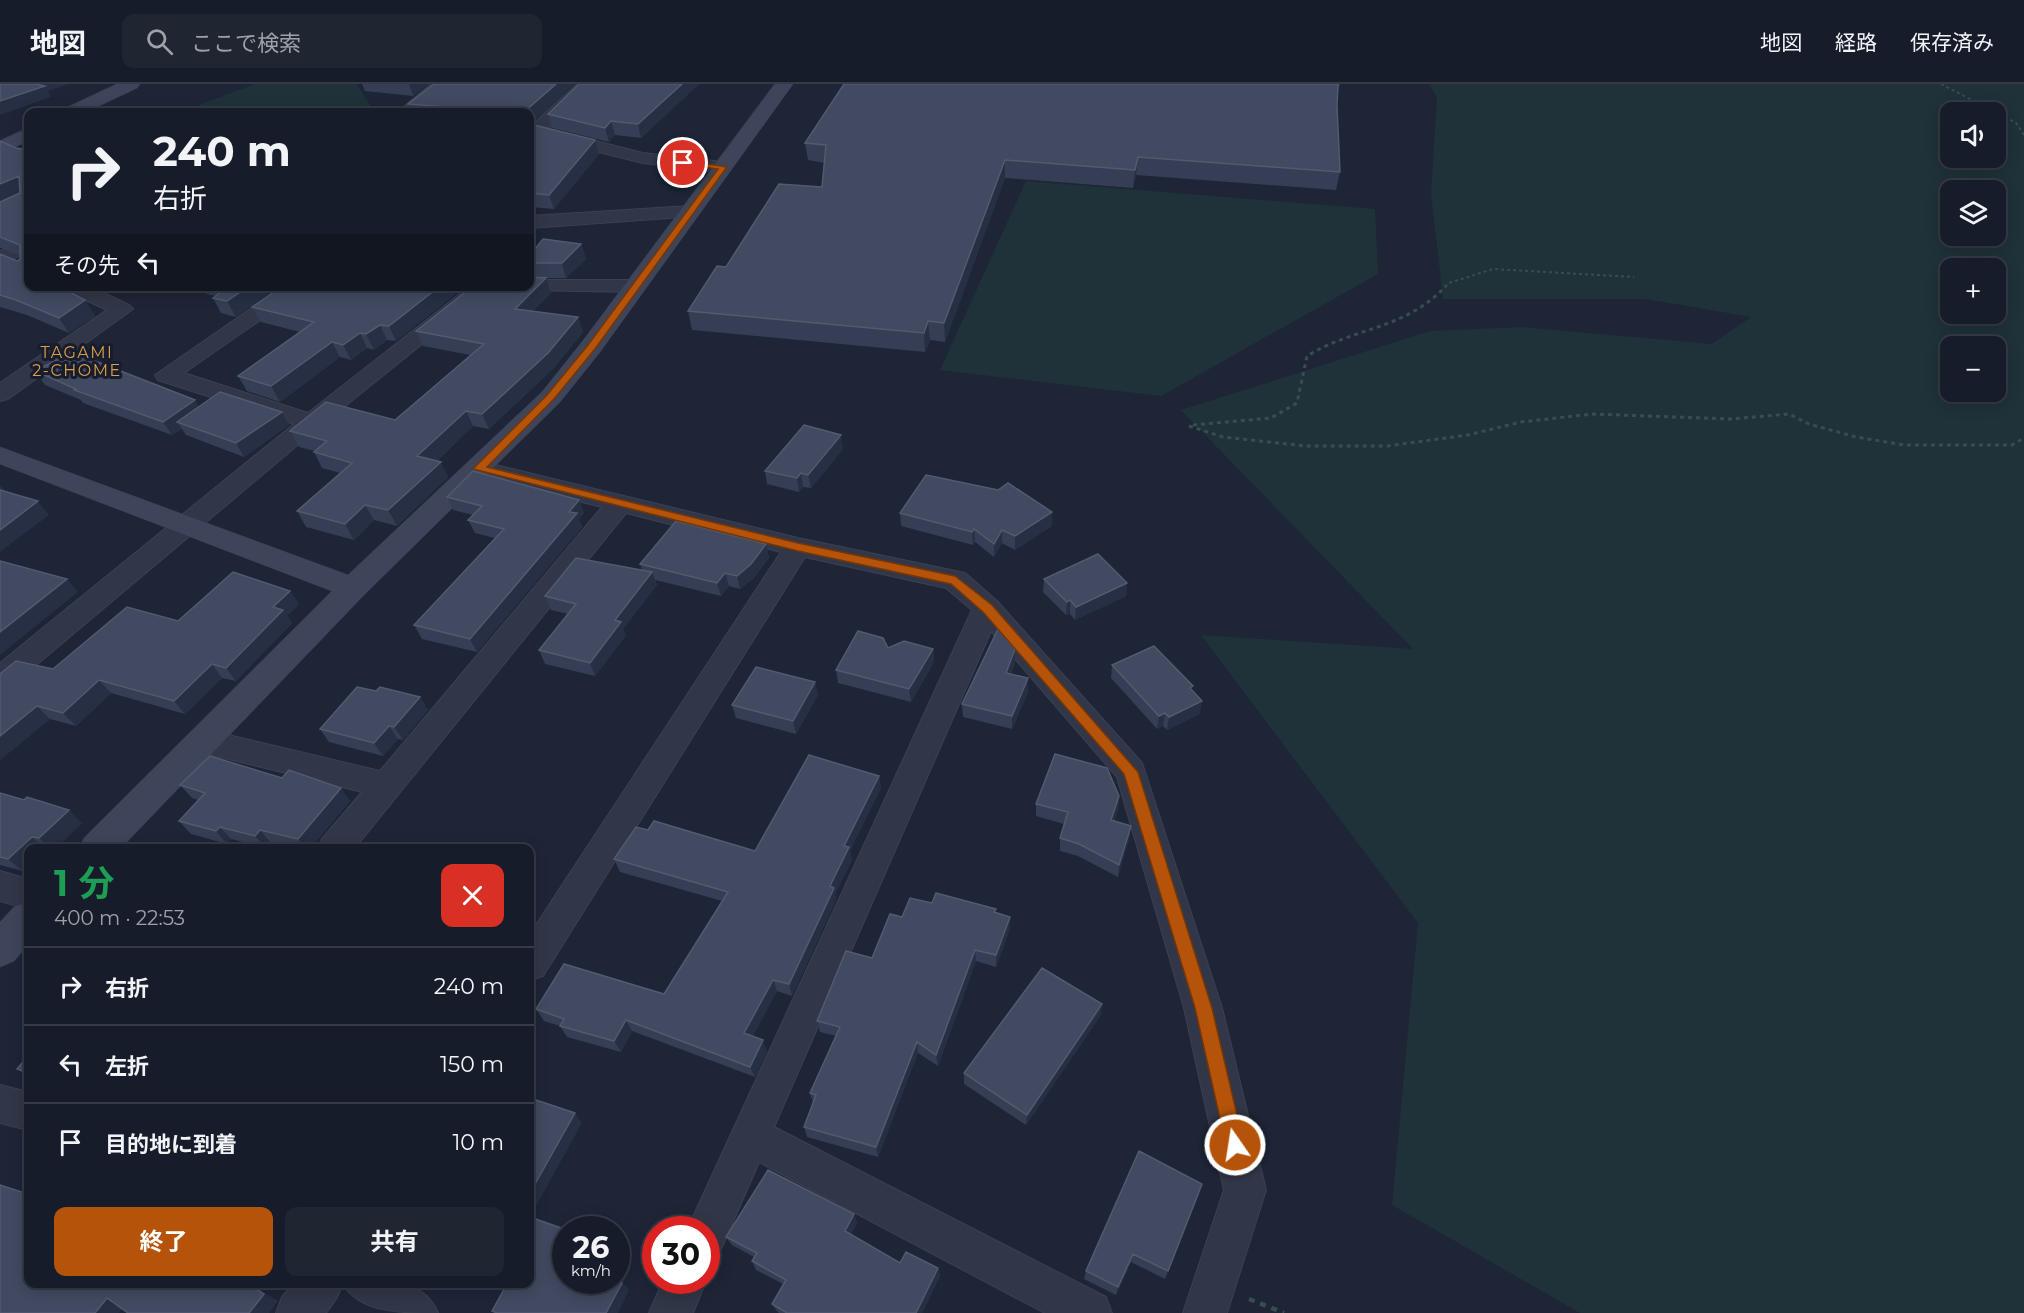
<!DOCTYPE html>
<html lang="ja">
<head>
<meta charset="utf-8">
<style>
  body { margin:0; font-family:Montserrat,"Noto Sans JP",sans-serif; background:#1f2531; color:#f1f3f6; height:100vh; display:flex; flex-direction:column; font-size:22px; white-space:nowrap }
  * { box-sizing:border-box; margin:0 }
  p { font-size:20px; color:#9ea1a8 }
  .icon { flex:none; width:33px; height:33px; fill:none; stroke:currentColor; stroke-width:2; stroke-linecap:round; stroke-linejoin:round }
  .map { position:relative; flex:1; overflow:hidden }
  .drawer { position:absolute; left:24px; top:760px; width:510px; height:444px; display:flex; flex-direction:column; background:#161c29; border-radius:12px; box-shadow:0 3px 15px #0003,0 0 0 2px #353a46 }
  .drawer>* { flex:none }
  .guide { position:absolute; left:24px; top:24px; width:510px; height:183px; border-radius:12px; box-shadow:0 3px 15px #0003,0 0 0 2px #353a46; background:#161c29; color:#f1f3f6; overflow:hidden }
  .buttons { position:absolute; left:1940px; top:18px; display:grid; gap:12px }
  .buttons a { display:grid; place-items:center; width:66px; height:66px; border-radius:12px; background:#161c29; box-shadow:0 3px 15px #0003,0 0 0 2px #353a46; font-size:30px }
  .speed { position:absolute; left:552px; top:1132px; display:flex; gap:12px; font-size:30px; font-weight:700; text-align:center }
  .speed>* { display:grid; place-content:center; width:78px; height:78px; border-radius:50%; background:#161c29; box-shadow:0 3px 15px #0003,0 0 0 2px #353a46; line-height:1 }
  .speed small { font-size:15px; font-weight:400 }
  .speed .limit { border:9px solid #d22; background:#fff; color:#111 }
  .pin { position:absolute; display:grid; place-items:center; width:51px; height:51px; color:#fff; margin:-26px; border:3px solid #fff; border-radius:50%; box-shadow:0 2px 6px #0007 }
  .me { position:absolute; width:66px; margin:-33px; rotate:347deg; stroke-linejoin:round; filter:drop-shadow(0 0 4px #0008) }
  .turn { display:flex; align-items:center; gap:21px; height:126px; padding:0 30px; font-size:27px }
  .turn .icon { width:78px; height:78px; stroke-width:2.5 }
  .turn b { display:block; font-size:42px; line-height:51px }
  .then { display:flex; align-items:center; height:57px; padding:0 30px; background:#0003; gap:12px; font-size:22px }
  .round { display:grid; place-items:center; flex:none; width:63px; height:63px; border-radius:12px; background:#1f2531 }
  .summary { display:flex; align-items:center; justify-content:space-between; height:102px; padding:0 30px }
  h1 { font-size:36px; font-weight:700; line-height:45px; color:#1e9e55 }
  .button { display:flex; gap:12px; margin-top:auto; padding:12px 30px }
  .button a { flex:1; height:69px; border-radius:12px; background:#b45309; color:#fff; font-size:24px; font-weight:700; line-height:69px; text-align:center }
  .button a+a { background:#1f2531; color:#f1f3f6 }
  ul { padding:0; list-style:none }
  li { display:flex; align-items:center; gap:18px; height:78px; padding:0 30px; border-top:2px solid #353a46 }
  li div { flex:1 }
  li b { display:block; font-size:22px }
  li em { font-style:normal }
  header { display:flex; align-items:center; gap:36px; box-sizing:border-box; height:84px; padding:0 30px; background:#161c29; border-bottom:2px solid #353a46 }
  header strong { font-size:28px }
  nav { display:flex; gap:33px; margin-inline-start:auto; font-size:21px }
  .search { width:420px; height:54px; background:#1f2531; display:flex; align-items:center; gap:15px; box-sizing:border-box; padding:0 21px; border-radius:12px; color:#9ea1a8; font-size:22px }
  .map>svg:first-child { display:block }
</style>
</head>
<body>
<header>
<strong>地図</strong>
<div class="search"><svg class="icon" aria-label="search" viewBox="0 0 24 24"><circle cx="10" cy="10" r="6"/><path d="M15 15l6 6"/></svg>ここで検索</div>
<nav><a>地図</a><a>経路</a><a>保存済み</a></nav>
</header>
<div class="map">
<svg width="2024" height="1229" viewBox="0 0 2024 1229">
  <rect width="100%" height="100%" fill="#1d2537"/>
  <path fill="#1f3239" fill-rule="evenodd" d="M255,0H357L374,28H199L194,23Z
    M1429,0H2024V1229H1580L1392,1121L1418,839L1201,551L1413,565L1181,326L1430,247L1522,243L1712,260L1751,233L1646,215H1443L1431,109L1437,14ZM1950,28H1995V74H1950ZM1950,106H1995V152H1950ZM1950,184H1995V230H1950ZM1950,262H1995V308H1950Z
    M1026,97L1375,125L1378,190L1161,312L940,286Z"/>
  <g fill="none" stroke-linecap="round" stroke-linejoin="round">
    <defs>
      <path id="street" d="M431,0H449L416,28H398Z
        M577,0H594L548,45L643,69L723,78L732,83L723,88L643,79L530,51V43Z
        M690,122L699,128L697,132L530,144V132Z
        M28,153V167L10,177L0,178V167Z
        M530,196H635L642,198L645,202L642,206L635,208L523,206L520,202H530Z
        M61,202H89L129,221L133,225L8,315L0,317V299L107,226L64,206Z
        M284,202H309L184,289L308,329L470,202H494L319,343L10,603L0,606V579L294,340L158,296L155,291Z
        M479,377L798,454L965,489L997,517L1142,679L1222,924L1266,1106L1227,1229H1183L1224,1106L1184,924L1117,693L991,547L774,1043L1106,1213L1112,1229H1045L759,1078L721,1165L706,1171V1146H687L972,526L946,504L805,473L543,892L530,896V850L781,468L626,429L354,765H317L322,755L362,708L192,666L188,657L192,648L203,645L380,687L602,423L470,390L467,385L470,380Z
        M0,787L28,795V825L0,817Z
        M0,1001L28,1008V1046L0,1039Z
        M663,1197H706L693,1229H649Z
        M293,1200H343L336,1215L326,1229H276L282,1213Z
        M343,1200C379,1200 422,1190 438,1229C402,1229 360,1229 343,1200Z"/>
      <path id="secondary" d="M117,0H140L137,4L86,28H63L66,24Z
        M775,0H793L600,268L560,318L364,511L120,765H79L84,754L332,507L0,380V363L348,491L542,308L582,258Z
        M28,44V57L0,70V57Z
        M28,818V861L14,877L0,883V838L14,823Z"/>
    </defs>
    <use href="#street" stroke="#3a4151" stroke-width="2"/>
    <use href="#secondary" stroke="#3a4151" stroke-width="1"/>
    <path stroke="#384c51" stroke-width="2" stroke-dasharray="3 3" stroke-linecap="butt" d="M1941,0L2016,39L2024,51
      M1445,203L1449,199L1493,185L1634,193"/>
    <path stroke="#384c51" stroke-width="3" stroke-dasharray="4 4" stroke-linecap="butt" d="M1193,341L1271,334L1297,319L1307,272C1354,243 1405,246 1446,202
      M1189,342L1223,353L1306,362H1387L1468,351L1521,338L1592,330L1730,335L1789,330L1809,340L1856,353L1904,361H2012L2024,354"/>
    <path stroke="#384c51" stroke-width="4.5" stroke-dasharray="6 6" stroke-linecap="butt" d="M1249,1215L1284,1229"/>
    <use href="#street" fill="#313748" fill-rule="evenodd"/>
    <use href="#secondary" fill="#3e455b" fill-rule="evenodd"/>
  </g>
  <path fill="#353e54" d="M362,0H428L413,12L365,7Z
    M574,0L530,41L595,56L599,70L554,125L530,123V28H411L408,20Z
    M579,0H699L641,54L615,51L609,58L552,44L548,30Z
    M844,0H1340L1337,10V22L1340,88L1336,106L1136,91L1133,104L1005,94L945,258L930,256L925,268L692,246L688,227L726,183L822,103L825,79L808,76L805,59Z
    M0,57L28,202H60L61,204L85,216L95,232L69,249L27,231L0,223V170L17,177L20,175V172L1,164H0Z
    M581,160L586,175L566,194H546L551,209L533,227L578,233L583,248L554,284L489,345L473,342L437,377L448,393L397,442L374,436L354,456L306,443L297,427L340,389L322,384L314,368L315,367L299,363L290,347L395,336L470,271L423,262L416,247L530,202V169Z
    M203,202H279L236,233L221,229L213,214L216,212L207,210Z
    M466,202L396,257L387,256L374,266L367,264L351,276L340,273L280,318L247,307L238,292L300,248L261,238L252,223Z
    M35,287L199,323L282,328L289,341L244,373L186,351L182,345L172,351L83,319L81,316L45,301Z
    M843,365L811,404L803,403L799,408L767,400L765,387Z
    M447,413L579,416L584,429L579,435L582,443L477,568L422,555L414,541L495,454L475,449L468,436L473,431L453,426Z
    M1052,428V442L1015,466L1002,459L994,473L975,458L973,461L901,442L900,429Z
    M766,460L769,474L754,494L740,505L729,502L721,512L655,496L657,501L623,545L626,551L595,592L545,580L539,566L568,530L551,526L545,512L642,486L640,480Z
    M1044,495L1127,499L1126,512L1075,536L1070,530L1066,531L1043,508Z
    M290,507L299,520L287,532L292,539L236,597L222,594L185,630L111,609L76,642L50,635L0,676L53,585L178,537Z
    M933,565L934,578L911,618L838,599L836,586Z
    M1015,565V579L1011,590L1028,594V608L1012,645L963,633L962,620Z
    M1112,581L1192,606L1200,630L1167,646L1163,642L1157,645L1111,594Z
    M815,598L818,611L796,650L736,634L732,621Z
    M376,607L420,613L428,626L403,656L398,655L383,672L329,658L320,645Z
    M879,692L881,704L850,767L852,776L835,810L836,816L792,912L777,907L753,952L767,967L755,993L632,947L621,968L567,953L560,942L544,937L536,925L664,910L722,817L620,788L614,775L648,746L755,767Z
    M282,694L341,704L350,717L310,765H296L271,759L266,764L231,755L227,760L191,750L179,737L198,716L192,714L180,701Z
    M0,709L82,739L55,765H28L23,787L0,781Z
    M1119,712L1118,725L1114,737L1131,742L1129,755L1118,793L1078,772L1060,767V754L1064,740L1036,732V720Z
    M932,819L996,825V828L1010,833V845L996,883L976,877L938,982L918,969L878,1073L807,1053L804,1043L813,1019L810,1009L836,952L820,948L817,937L872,874Z
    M1101,931L1026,1041L964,1000V989Z
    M28,972V992L17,985Z
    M1202,1100L1165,1195L1131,1178L1116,1211L1084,1195L1086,1187Z
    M854,1130L857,1139L851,1150L900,1179L938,1184L940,1192L922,1229H779L777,1227L772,1220L783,1200L756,1186L752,1177L754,1173L732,1161L726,1153Z"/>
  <path fill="#262f44" d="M31,0H69L48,7L51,13L0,31V17Z
    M409,0H428L413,12Z
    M556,0H574L530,41V28H524Z
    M682,0H699L641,54L638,40Z
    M611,37L615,51L609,58L605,44Z
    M595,56L599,70L554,125L549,111Z
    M1138,73L1136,91L1133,104L1135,86Z
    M1005,76V94L945,258L944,239Z
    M19,92L28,106L0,119V100Z
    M581,160L586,175L566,194L562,179Z
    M546,194L551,209L520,240L515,225Z
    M249,202H279L236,233L227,217Z
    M440,202H466L396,257L389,242Z
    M85,216L95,232L69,249L59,234Z
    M578,233L583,248L554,284L489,345L482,330Z
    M928,237L930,256L925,268L924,249Z
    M380,241L387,256L374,266L366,250Z
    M360,249L367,264L351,276L343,261Z
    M332,258L340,273L280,318L271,302Z
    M195,316L203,330L177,338L182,345L172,351L163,338Z
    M466,327L473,342L425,388L417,372Z
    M282,328L289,341L244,373L236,359Z
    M841,351L843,365L811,404L808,391Z
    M441,378L448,393L397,442L388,426Z
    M801,389L803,403L799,408L797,394Z
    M0,401L7,409L0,415Z
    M579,416L584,429L579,435L582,443L477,568L470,555Z
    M38,417L49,431L0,468V446Z
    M365,421L374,436L354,456L345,440Z
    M1052,428V442L1015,466V452Z
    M974,445L975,458L973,461L972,448Z
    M1002,446V459L994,473V460Z
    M766,460L769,474L754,494L740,505L737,492Z
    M652,488L657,501L623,545L626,551L595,592L590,579L615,536Z
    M725,489L729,502L721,512L717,499Z
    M67,495L78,508L0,571V548Z
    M1127,499L1126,512L1075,536L1076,523Z
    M290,507L299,520L287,532L292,539L236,597L226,584L273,523Z
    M1070,516V530L1066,531L1067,518Z
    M933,565L934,578L911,618L909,605Z
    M1015,565V579L1006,602V589Z
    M212,580L222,594L185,630L174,617Z
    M1028,594V608L1012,645V632Z
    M99,596L111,609L76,642L63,629Z
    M815,598L818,611L796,650L793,637Z
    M420,613L428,626L403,656L394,643Z
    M1202,617L1200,630L1167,646L1169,633Z
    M37,622L50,635L0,676V652Z
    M1165,629L1163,642L1157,645L1159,632Z
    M389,642L398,655L383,672L374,659Z
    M879,692L881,704L850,767L852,776L835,810L836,816L792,912L789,900L830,802L844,762Z
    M341,704L350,717L310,765H306L298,755Z
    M1119,712L1118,725L1109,749L1111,736Z
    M69,726L82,739L55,765H51L39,754Z
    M1131,742L1129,755L1118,793L1119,781Z
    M220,743L231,755L227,760L216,747Z
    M260,746L271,759L266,764L255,752Z
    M32,753L46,765H28V782L23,787L8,775Z
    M1010,833V845L996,883V871Z
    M975,866L976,877L938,982L936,971Z
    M773,896L777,907L749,960L744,949Z
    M1102,920L1101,931L1026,1041L1027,1031Z
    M626,936L632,947L621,968L614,957Z
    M763,956L767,967L755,993L750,983Z
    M917,958L918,969L878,1073L876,1063Z
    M575,1029L582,1039L530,1133V1109Z
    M854,1130L857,1139L848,1155L845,1147Z
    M1133,1170L1131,1178L1116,1211L1118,1203Z
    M623,1176L631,1184L623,1199L629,1206L618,1229H606L616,1197V1189Z
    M938,1184L940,1192L922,1229H916Z
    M248,1200H250L278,1217L269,1229H249Z
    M107,1214L124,1222L119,1229H95Z"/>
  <path fill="#414a61" stroke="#525a70" stroke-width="1.5" d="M0,0H35L45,2L0,17Z
    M434,0H556L524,28H440L447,23L408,20Z
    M579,0H682L638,40L611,37L605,44L548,30Z
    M844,0H1338L1337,22L1340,88L1138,73L1135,86L1005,76L944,239L928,237L924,249L688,227L717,182L726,183L779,100L822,103L826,61L805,59Z
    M530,40L595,56L549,111L530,109Z
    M0,57L16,64L28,66V202H58L85,216L59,234L16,216L0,211V170L17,177L20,175V161L0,153V118L20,109L19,92L0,100Z
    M543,155L581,160L562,179H530V169H532Z
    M530,193L546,194L515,225L578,233L548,269L482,330L466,327L417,372L441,378L388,426L365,421L345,440L297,427L352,379L314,368L327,357L290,347L326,318L395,336L484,260L416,247L473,202H530Z
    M249,202L227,217L213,214L229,202Z
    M283,202H440L389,242L380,241L366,250L360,249L343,261L332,258L271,302L238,292L314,238L252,223Z
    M72,268L195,316L163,338L74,306L76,305L35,287Z
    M220,308L282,328L236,359L177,338Z
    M804,341L841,351L808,391L801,389L797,394L765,387Z
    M473,387L579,416L569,428L577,429L470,555L414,541L504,445L468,436L482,422L447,413Z
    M926,391L998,406L1008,399L1052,428L1015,452L1002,446L994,460L974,445L972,448L900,429Z
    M0,406L38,417L0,446Z
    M676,437L766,460L751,480L737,492L725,489L717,499L640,480Z
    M1098,470L1127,499L1076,523L1070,516L1067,518L1044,495Z
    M576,474L652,488L615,536L621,538L590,579L539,566L576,520L545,512Z
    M0,477L67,495L0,548Z
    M233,488L290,507L273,523L283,526L226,584L212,580L174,617L99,596L63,629L37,622L0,652V590L16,577L53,585L127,523L178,537Z
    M998,545L1015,565L1006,589L1028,594L1012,632L962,620Z
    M858,547L883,554L888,564L904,557L933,565L909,605L836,586Z
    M1154,562L1193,602L1190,604L1202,617L1169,633L1165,629L1159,632L1112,581Z
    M756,583L815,598L793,637L732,621Z
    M357,603L376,607L380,603L420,613L394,643L389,642L374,659L320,645Z
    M1055,670L1107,684L1119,712L1111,736L1131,742L1119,781L1079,760L1060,754L1068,728L1036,720Z
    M809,671L879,692L844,762L849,763L830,802L834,804L789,900L773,896L744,949L763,956L750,983L626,936L614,957L560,942L564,935L536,925L564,880L664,910L728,808L614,775L636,743L648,746L654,737L755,767Z
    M210,672L282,694L289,686L341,704L298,755L260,746L255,752L220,743L216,747L179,737L205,709L180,701Z
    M0,709L24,716L27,713L69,726L39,754L32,753L8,775L0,773Z
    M936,809L996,825L994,828L1010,833L996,871L975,866L936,971L917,958L876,1063L804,1043L816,1011L810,1009L840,943L817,937L846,867L872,874L890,830L902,833L910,814L932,819Z
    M1042,884L1102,920L1027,1031L964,989Z
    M28,972V989L17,985Z
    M530,1014L575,1029L530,1109Z
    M1139,1067L1202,1100L1168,1187L1133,1170L1118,1203L1086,1187Z
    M768,1086L854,1130L845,1147L900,1179L906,1168L938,1184L916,1229H787L772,1220L786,1196L752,1177L757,1169L726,1153Z
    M0,1101L28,1110V1200H248L264,1210L249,1229H128L107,1214L95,1229H0Z
    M530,1133L567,1146H566V1197H616L622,1199L606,1229H497L492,1227L507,1200H530Z
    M616,1173L623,1176L616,1189Z"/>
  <path fill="#b45309" stroke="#753606" stroke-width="1.5" d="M683,76L727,83L595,265L554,315L487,383L798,459L955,492L992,521L1138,688L1212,924L1244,1061L1241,1067L1235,1070L1228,1067L1226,1061L1195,924L1124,690L983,528L951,500L798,467L473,385L547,311L588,261L718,85L680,80Z"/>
  <g text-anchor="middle" stroke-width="6" stroke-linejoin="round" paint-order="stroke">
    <g font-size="16" letter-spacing="1.5" fill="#dc9e4e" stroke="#171d2c">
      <text x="77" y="274">TAGAMI<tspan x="77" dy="18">2-CHOME</tspan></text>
    </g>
  </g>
</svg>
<div class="buttons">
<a><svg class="icon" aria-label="sound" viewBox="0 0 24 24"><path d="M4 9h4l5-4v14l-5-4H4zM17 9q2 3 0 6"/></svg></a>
<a><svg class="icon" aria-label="layers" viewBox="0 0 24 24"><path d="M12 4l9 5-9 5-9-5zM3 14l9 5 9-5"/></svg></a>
<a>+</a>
<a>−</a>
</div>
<div class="speed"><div>26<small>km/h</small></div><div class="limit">30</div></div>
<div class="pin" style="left:683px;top:79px;background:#d93025"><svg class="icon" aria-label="arrive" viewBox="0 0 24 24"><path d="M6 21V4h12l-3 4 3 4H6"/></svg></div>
<svg class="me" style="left:1235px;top:1061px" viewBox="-20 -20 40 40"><circle r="17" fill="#b45309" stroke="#fff" stroke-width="3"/><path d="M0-11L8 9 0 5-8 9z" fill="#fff"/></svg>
<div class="guide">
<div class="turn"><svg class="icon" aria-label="right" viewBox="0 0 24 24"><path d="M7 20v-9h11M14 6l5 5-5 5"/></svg><div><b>240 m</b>右折</div></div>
<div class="then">その先<svg class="icon" aria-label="left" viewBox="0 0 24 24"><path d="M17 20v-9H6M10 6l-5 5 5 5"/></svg></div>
</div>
<section class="drawer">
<div class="summary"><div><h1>1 分</h1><p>400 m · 22:53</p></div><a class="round" style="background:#d93025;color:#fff"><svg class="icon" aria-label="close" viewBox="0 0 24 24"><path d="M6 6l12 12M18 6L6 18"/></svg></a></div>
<ul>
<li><svg class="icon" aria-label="right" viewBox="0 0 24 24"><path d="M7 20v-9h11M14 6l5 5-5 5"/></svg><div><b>右折</b></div><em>240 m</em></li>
<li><svg class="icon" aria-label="left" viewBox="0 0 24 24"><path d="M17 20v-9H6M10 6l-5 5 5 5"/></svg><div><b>左折</b></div><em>150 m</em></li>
<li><svg class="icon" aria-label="arrive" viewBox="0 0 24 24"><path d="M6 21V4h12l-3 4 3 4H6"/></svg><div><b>目的地に到着</b></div><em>10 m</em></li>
</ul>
<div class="button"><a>終了</a><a>共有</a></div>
</section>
</div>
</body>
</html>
